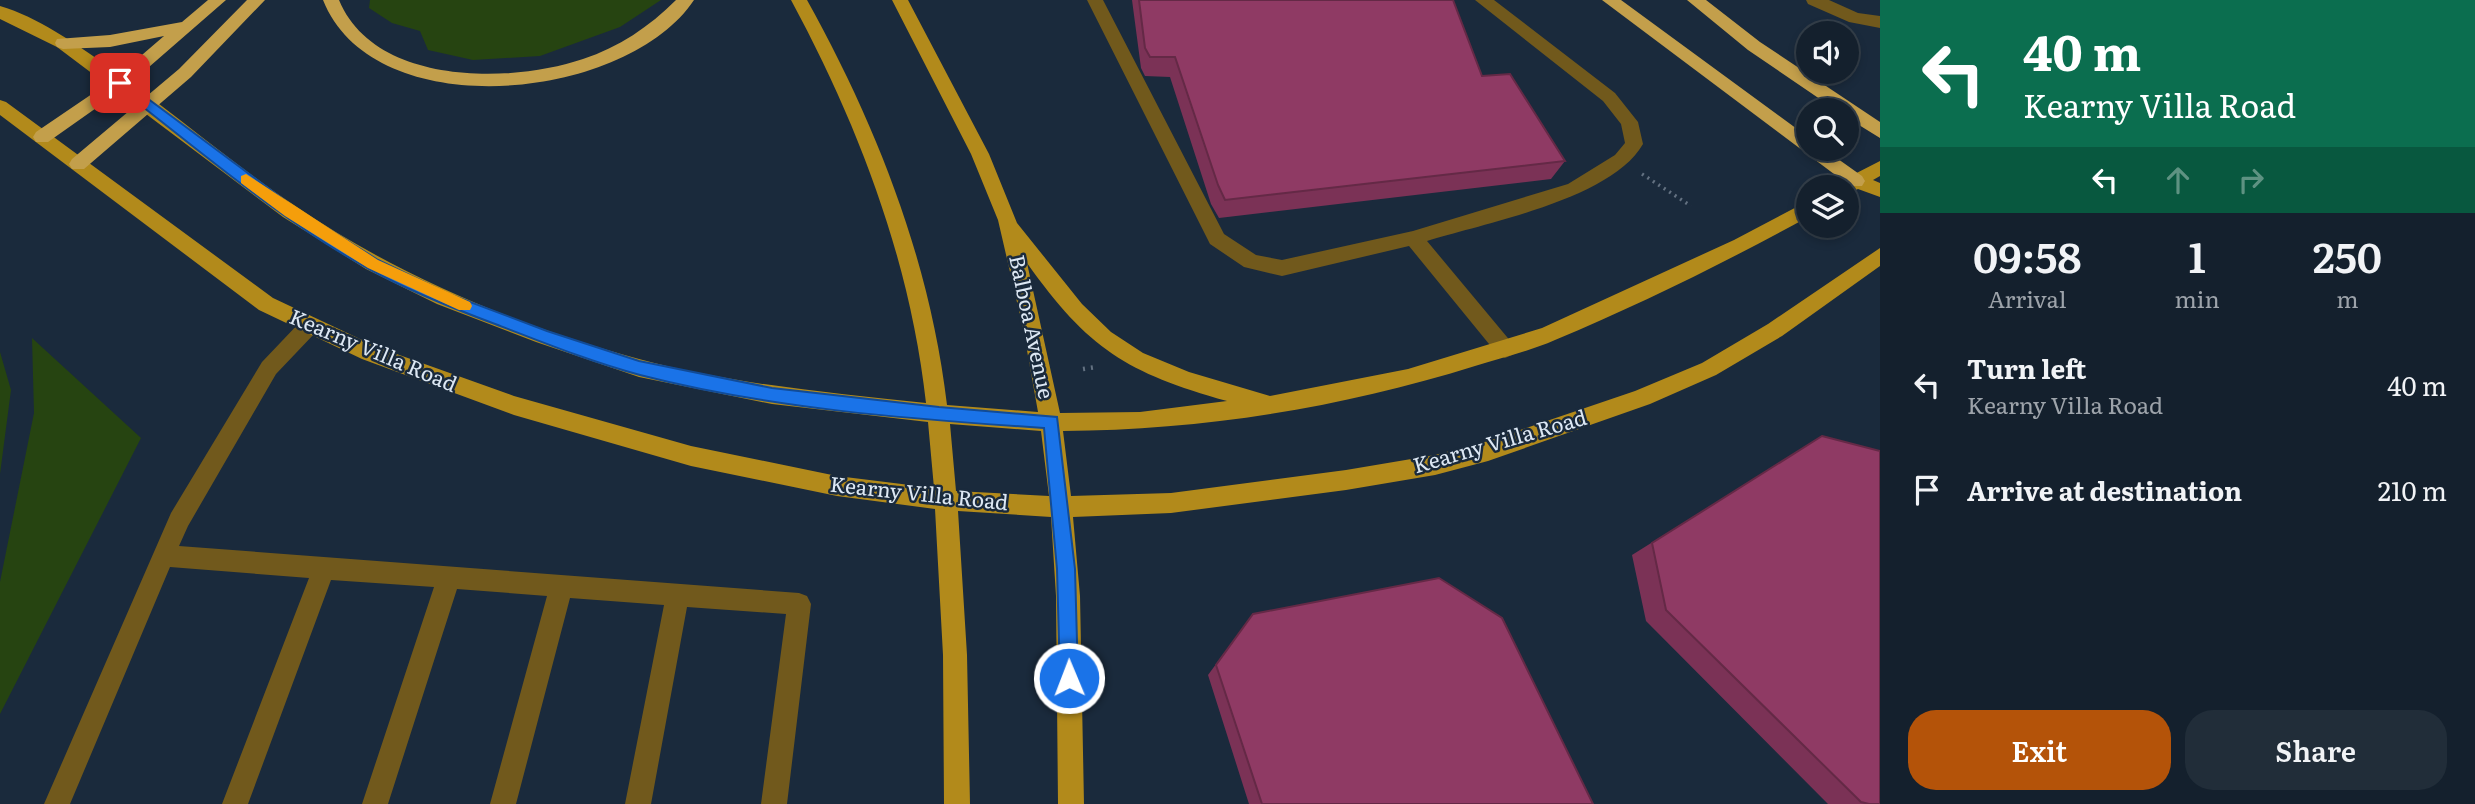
<!DOCTYPE html>
<html lang="en">
<head>
<meta charset="utf-8">
<style>
  body { margin:0; font-family:Literata,serif; background:#212d39; color:#f1f3f6; height:100vh; display:flex; flex-direction:column; font-size:26px; white-space:nowrap }
  * { box-sizing:border-box; margin:0 }
  p { font-size:23px; color:#9da3aa }
  .icon { flex:none; width:38px; height:38px; fill:none; stroke:currentColor; stroke-width:2; stroke-linecap:round; stroke-linejoin:round }
  .map { position:relative; flex:1; overflow:hidden }
  .panel { display:flex; flex-direction:column; background:#14202d; width:595px }
  .panel>* { flex:none }
  .top-card { background:#0b6e4f; color:#fff; overflow:hidden }
  .controls { position:absolute; left:1796px; top:21px; display:grid; gap:14px }
  .controls a { display:grid; place-items:center; width:63px; height:63px; border-radius:50%; background:#14202d; box-shadow:0 4px 10px #0003,0 0 0 2px #333e49; font-size:35px }
  .pin { position:absolute; display:grid; place-items:center; width:60px; height:60px; color:#fff; margin:-30px; border-radius:14px; box-shadow:0 4px 10px #0006 }
  .me { position:absolute; width:77px; margin:-38px; rotate:359deg; stroke-linejoin:round; filter:drop-shadow(0 0 5px #0008) }
  .turn { display:flex; align-items:center; gap:24px; height:147px; padding:0 28px; font-size:32px }
  .turn .icon { width:91px; height:91px; stroke-width:2.5 }
  .turn b { display:block; font-size:49px; line-height:60px }
  .lanes { display:flex; align-items:center; height:66px; padding:0 28px; background:#0003; justify-content:center; gap:35px; direction:ltr }
  .lanes .off { opacity:.35 }
  .eta { display:flex; justify-content:space-evenly; align-items:center; height:119px; text-align:center }
  .eta b { font-size:42px; font-weight:600; line-height:49px }
  .primary-button { display:flex; gap:14px; margin-top:auto; padding:14px 28px }
  .primary-button a { flex:1; height:80px; border-radius:28px; background:#b45309; color:#fff; font-size:28px; font-weight:600; line-height:80px; text-align:center }
  .primary-button a+a { background:#212d39; color:#f1f3f6 }
  ul { padding:0; list-style:none }
  li { display:flex; align-items:center; gap:21px; height:105px; padding:0 28px }
  li div { flex:1 }
  li b { display:block; font-size:26px }
  li em { font-style:normal }
  main { display:flex; flex:1; min-height:0 }
  .map>svg:first-child { display:block }
</style>
</head>
<body>
<main>
<div class="map">
<svg width="1880" height="804" viewBox="0 0 1880 804">
  <rect width="100%" height="100%" fill="#1a2a3c"/>
  <path fill="#264411" d="M370,0H661L620,27L540,56L473,60L428,50L420,31L392,23L369,8Z
    M32,338L141,438L0,714V582L34,413Z
    M0,352L11,390L0,474Z"/>
  <g fill="none" stroke-linecap="round" stroke-linejoin="round">
    <path stroke="#637181" stroke-width="3.5" stroke-dasharray="2 4.5" stroke-linecap="butt" d="M1642,174L1691,206"/>
    <path stroke="#637181" stroke-width="4.5" stroke-dasharray="2 6" stroke-linecap="butt" d="M1083,369L1096,367"/>
    <path fill="#71591c" fill-rule="evenodd" d="M1087,0H1103L1224,234L1256,255L1282,260L1413,231L1568,184L1615,155L1625,143L1621,124L1603,101L1475,0H1494L1615,93L1638,122L1643,144C1612,199 1485,223 1427,241L1512,343L1515,349L1512,355L1505,358L1498,355L1409,246L1282,276L1244,267L1210,244Z
      M1806,0H1829L1858,13L1880,16V28L1849,22L1808,4Z
      M308,319L315,321L318,327L315,333L276,374L188,526L179,546L799,593L807,596L811,604L787,804H761L786,614L687,607L651,804H625L664,605L570,598L516,804H490L547,596L457,589L388,804H362L434,587L331,580L248,804H222L309,578L170,567L70,804H44L171,513L262,362L301,321Z"/>
    <path fill="#b28a1b" fill-rule="evenodd" d="M791,0H807C877,126 930,261 947,405L1038,412L1023,328L998,220L971,154L892,0H908L989,154L1017,223L1082,304L1111,332L1143,353L1189,372L1270,396L1408,369L1542,328L1734,240L1808,201V217C1726,262 1641,304 1555,340C1530,351 1501,358 1475,366C1341,408 1202,430 1063,431L1071,496L1171,493L1346,470L1435,455L1488,441L1635,391L1702,363L1768,324L1880,248V266L1782,336L1716,375L1650,404L1488,461L1435,475L1346,490L1171,513L1073,517L1080,596L1084,804H1058L1056,596L1051,517L958,511L967,655L970,804H944L943,655L935,509L837,496L691,466L514,415L362,359L259,310L0,115V100L6,102L273,298L377,347L514,396L691,446L837,476L934,488L928,422L772,404L639,377L536,342L437,304L366,269L283,217L57,47L0,19V6C38,17 74,43 106,65C171,110 231,163 297,207C396,275 523,328 639,359C732,384 830,393 926,403C910,260 859,126 791,0ZM1027,263C1088,349 1127,373 1227,401L1140,412L1060,413ZM950,424L1041,431L1049,496L956,491Z
      M1880,161V176L1873,180L1880,183V197L1858,189L1846,194V187H1837L1839,182Z"/>
    <path fill="#c39f4b" fill-rule="evenodd" d="M208,0H226L126,87L48,142H36L33,137L36,132L114,79L164,36L110,47L63,49L57,47L55,43L57,39L110,35L182,22Z
      M247,0H265L191,77L84,169H72L69,164L72,159L179,69Z
      M323,0H339C374,85 509,84 583,59C619,47 649,27 676,0H694C627,101 374,128 323,0Z
      M1602,0H1621L1808,137V149H1824L1862,176L1865,181L1862,186H1850Z
      M1687,0H1706L1760,42L1880,122V138L1846,117V110H1836L1748,50Z"/>
  </g>
  <path fill="#7b3256" d="M1132,0H1453L1482,76L1565,161L1551,179L1219,218L1211,204L1170,77L1145,76L1141,68Z
    M1822,436L1880,804H1828L1646,621L1632,555Z
    M1253,614L1593,804H1249L1208,675Z"/>
  <path fill="#8f3a64" stroke="#642946" stroke-width="2" d="M1139,0H1453L1482,76L1510,74L1565,161L1225,200L1218,185L1175,57H1150L1145,48Z
    M1822,436L1880,451V804H1869L1861,802L1666,610L1652,543Z
    M1439,578L1502,618L1593,804H1262L1216,665L1253,614Z"/>
  <path fill="#1a73e8" stroke="#114b97" stroke-width="2" d="M120,78L295,208L378,260L449,294L547,331L639,361L772,388L939,407L1057,417L1075,569L1078,678L1075,684L1069,687L1062,684L1060,678L1057,569L1044,428C909,419 772,409 640,375C591,362 542,342 495,324C452,308 409,291 369,269C278,219 198,149 116,86L114,83Z"/>
  <path fill="#f59e0b" d="M246,174L378,260L470,302L472,306L470,310H459L368,268L285,216L241,183V176Z"/>
  <g text-anchor="middle" stroke-width="5" stroke-linejoin="round" paint-order="stroke">
    <g font-size="21" fill="#dde8f4" stroke="#1a2a3c">
      <text transform="translate(1031 327) rotate(78)" y="7">Balboa Avenue</text>
      <text transform="translate(373 351) rotate(23)" y="7">Kearny Villa Road</text>
      <text transform="translate(1500 442) rotate(-16)" y="7">Kearny Villa Road</text>
      <text transform="translate(919 494) rotate(6)" y="7">Kearny Villa Road</text>
    </g>
  </g>
</svg>
<div class="controls">
<a><svg class="icon" aria-label="sound" viewBox="0 0 24 24"><path d="M4 9h4l5-4v14l-5-4H4zM17 9q2 3 0 6"/></svg></a>
<a><svg class="icon" aria-label="search" viewBox="0 0 24 24"><circle cx="10" cy="10" r="6"/><path d="M15 15l6 6"/></svg></a>
<a><svg class="icon" aria-label="layers" viewBox="0 0 24 24"><path d="M12 4l9 5-9 5-9-5zM3 14l9 5 9-5"/></svg></a>
</div>
<div class="pin" style="left:120px;top:83px;background:#d93025"><svg class="icon" aria-label="arrive" viewBox="0 0 24 24"><path d="M6 21V4h12l-3 4 3 4H6"/></svg></div>
<svg class="me" style="left:1069px;top:678px" viewBox="-20 -20 40 40"><circle r="17" fill="#1a73e8" stroke="#fff" stroke-width="3"/><path d="M0-11L8 9 0 5-8 9z" fill="#fff"/></svg>
</div>
<section class="panel">
<div class="top-card">
<div class="turn"><svg class="icon" aria-label="left" viewBox="0 0 24 24"><path d="M17 20v-9H6M10 6l-5 5 5 5"/></svg><div><b>40 m</b>Kearny Villa Road</div></div>
<div class="lanes"><svg class="icon" aria-label="left" viewBox="0 0 24 24"><path d="M17 20v-9H6M10 6l-5 5 5 5"/></svg><svg class="icon off" aria-label="ahead" viewBox="0 0 24 24"><path d="M12 20V5M6 11l6-6 6 6"/></svg><svg class="icon off" aria-label="right" viewBox="0 0 24 24"><path d="M7 20v-9h11M14 6l5 5-5 5"/></svg></div>
</div>
<div class="eta">
<div><b>09:58</b><p>Arrival</p></div>
<div><b>1</b><p>min</p></div>
<div><b>250</b><p>m</p></div>
</div>
<ul>
<li><svg class="icon" aria-label="left" viewBox="0 0 24 24"><path d="M17 20v-9H6M10 6l-5 5 5 5"/></svg><div><b>Turn left</b><p>Kearny Villa Road</p></div><em>40 m</em></li>
<li><svg class="icon" aria-label="arrive" viewBox="0 0 24 24"><path d="M6 21V4h12l-3 4 3 4H6"/></svg><div><b>Arrive at destination</b></div><em>210 m</em></li>
</ul>
<div class="primary-button"><a>Exit</a><a>Share</a></div>
</section>
</main>
</body>
</html>
